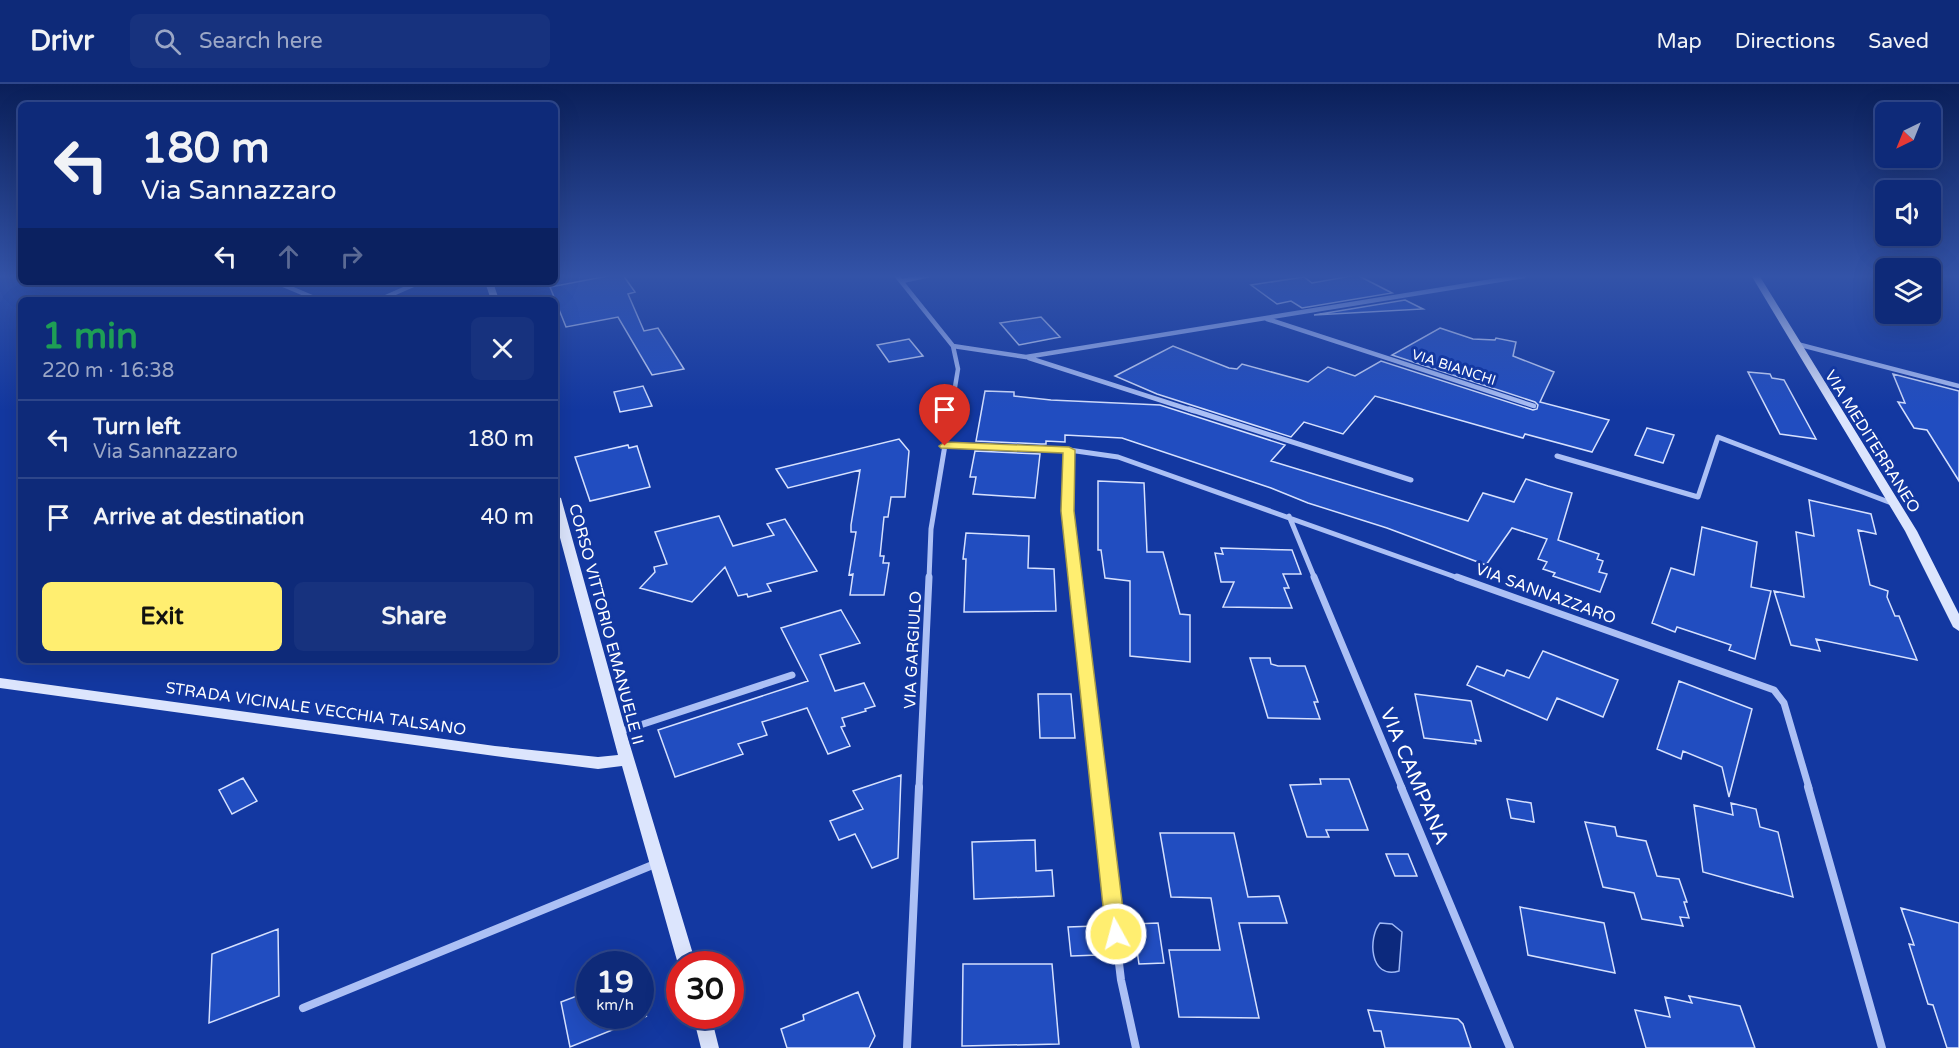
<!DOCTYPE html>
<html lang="en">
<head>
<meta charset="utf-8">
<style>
  body { margin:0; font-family:"Varela Round",sans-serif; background:#17327e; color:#f1f3f6; height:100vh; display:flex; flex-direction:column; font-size:22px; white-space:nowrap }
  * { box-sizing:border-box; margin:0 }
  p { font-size:20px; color:#9ba7c6 }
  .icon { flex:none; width:33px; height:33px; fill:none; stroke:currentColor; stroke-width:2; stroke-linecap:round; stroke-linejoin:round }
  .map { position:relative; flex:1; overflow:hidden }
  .sheet { position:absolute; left:18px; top:213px; width:540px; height:366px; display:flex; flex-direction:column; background:#0e2a79; border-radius:9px; box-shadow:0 6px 24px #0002,0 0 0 2px #2e468a }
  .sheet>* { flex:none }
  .banner { position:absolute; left:18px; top:18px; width:540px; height:183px; border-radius:9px; box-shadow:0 6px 24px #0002,0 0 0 2px #2e468a; background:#0e2a79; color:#f1f3f6; overflow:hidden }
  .needle { width:39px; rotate:223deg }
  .fabs { position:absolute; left:1875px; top:18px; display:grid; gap:12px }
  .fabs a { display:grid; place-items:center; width:66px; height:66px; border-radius:9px; background:#0e2a79; box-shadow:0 6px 24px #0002,0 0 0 2px #2e468a; font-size:30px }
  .speed { position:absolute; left:576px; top:867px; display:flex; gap:12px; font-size:30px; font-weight:700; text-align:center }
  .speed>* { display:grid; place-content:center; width:78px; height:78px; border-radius:50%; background:#0e2a79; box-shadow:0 6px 24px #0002,0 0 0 2px #2e468a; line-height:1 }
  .speed small { font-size:15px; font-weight:400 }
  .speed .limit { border:9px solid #d22; background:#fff; color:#111 }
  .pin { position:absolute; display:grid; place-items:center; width:51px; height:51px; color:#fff; margin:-62px -26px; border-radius:50% 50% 50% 0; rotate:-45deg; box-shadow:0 0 6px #0007 }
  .pin .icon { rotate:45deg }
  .me { position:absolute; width:66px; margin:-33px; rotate:353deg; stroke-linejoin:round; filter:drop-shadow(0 0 4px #0008) }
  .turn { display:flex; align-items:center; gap:21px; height:126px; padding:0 24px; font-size:27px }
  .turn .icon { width:78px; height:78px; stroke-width:2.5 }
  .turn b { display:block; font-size:42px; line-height:51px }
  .lanes { display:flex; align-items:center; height:57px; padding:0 24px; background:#0003; justify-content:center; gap:30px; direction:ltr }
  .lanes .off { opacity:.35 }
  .round { display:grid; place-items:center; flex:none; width:63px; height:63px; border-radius:9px; background:#17327e }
  .headline { display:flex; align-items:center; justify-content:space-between; height:102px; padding:0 24px }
  h1 { font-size:36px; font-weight:700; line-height:45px; color:#1e9e55 }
  .cta { display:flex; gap:12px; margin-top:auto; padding:12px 24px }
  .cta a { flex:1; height:69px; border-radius:9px; background:#ffee70; color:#111; font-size:24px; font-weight:700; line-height:69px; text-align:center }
  .cta a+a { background:#17327e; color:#f1f3f6 }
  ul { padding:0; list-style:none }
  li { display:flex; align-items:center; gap:18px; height:78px; padding:0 24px; border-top:2px solid #2e468a }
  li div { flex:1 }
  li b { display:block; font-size:22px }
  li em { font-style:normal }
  header { display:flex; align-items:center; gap:36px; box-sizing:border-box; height:84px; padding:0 30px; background:#0e2a79; border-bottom:2px solid #2e468a }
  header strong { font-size:28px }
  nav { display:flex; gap:33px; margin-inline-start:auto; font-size:21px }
  .search { width:420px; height:54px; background:#17327e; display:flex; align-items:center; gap:15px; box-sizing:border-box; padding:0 21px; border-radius:9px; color:#9ba7c6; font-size:22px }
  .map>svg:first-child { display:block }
</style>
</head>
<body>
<header>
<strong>Drivr</strong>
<div class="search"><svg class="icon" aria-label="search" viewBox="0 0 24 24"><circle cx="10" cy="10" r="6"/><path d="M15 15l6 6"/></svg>Search here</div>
<nav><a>Map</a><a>Directions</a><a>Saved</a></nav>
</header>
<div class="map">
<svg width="1959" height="964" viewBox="0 0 1959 964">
  <rect width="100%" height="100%" fill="#1338a1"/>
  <path fill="#0c297d" stroke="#9eb8f7" stroke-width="1.5" d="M1380,839L1392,840L1402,848L1399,887C1369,896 1368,853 1380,839Z"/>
  <path fill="#214dc0" stroke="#d5e0fe" stroke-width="1.5" d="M613,191H623L635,208L628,210L644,247L658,244L684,285L652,291L618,233L566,243L550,203Z
    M1357,191L1392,209L1302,224L1291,217L1277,220L1251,201L1304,193L1312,199Z
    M1405,216L1423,225L1314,231Z
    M1041,233L1060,253L1019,261L1000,239Z
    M1440,244L1473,255L1495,256L1496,254L1516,258L1513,272L1554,288L1540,318L1609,336L1592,368L1525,350L1523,354L1375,312L1343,350L1304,338L1291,353L1157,310L1115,292L1173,262L1229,284L1237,285L1242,280L1308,298L1328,283L1355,292L1381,277L1533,326L1537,325L1538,321L1535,318L1392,271Z
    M909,255L923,272L889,278L877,261Z
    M1748,288L1770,290L1772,294L1784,296L1816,355L1780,350Z
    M1893,290L1959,307V397L1927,346L1914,344L1898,318L1905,319Z
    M643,302L652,322L620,328L614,308Z
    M985,307L1014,308V312L1051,316L1160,321L1285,361L1271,377L1468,437L1483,409L1514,418L1526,395L1548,402L1572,409L1558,456L1599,470L1597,475L1603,477L1599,488L1607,490L1600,508L1553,492L1555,489L1543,485L1547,478L1538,475L1547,455L1512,444L1486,481L1387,444L1308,419L1271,404L1122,354L1065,351V358L1046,357V360H1041L976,357Z
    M1647,344L1674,351L1663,379L1635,371Z
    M899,355L909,367L905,413H891L888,433H884L880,472H884L883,479H889L884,511H850L853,490L849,491L856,448H851V441L860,386L788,404L776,385Z
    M628,361L629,364L637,362L650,403L590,417L575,373Z
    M975,367L1040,370L1035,414L973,410L976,393H970Z
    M1098,397L1144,399L1147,468H1163L1180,530L1190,531V578L1130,572V497L1105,494L1101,466H1098Z
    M1809,416L1871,430L1876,450L1858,446L1870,501L1888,507L1887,513L1895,532H1899L1917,576L1816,555L1820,567L1791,561L1774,507L1804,513L1796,448L1814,452Z
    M719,432L733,462L774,451L767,440L785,435L817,487L767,500L771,507L748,513L747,510L738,512L725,483L692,518L640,504L655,488L654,483L667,480L655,448Z
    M1702,443L1757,458L1751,503L1771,507L1755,575L1729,566L1731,561L1677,543L1675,548L1652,539L1671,484L1694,491Z
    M966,449L1029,452L1028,484L1054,485L1056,527L964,528L966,475H963Z
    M1221,464L1292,466L1301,490H1283L1289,504H1284L1292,524L1223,523L1234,498H1221L1215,469L1223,470Z
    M841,526L860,559L820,571L835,607L864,599L875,622L865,625L866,627L842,634L845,642L841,643L850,662L828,670L807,624L762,638L767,651L738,660L743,670L675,693L658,646L808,597L781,544Z
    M1543,567L1618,596L1603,633L1557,614L1547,636L1467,601L1477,582L1504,592L1507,586L1529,594Z
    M1250,574H1270L1271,580L1278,582H1305L1318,618H1314L1320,635L1268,634Z
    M1679,597L1752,625L1729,713L1722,683L1683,667L1681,675L1657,665Z
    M1038,610H1071L1075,654H1040Z
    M1415,610L1471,617L1481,657L1475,656L1476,660L1424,654Z
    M901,691L898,774L872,784L855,750L839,756L830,737L863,725L853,707Z
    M243,694L257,717L232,730L219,706Z
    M1320,695H1349L1368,746H1326L1329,753H1307L1290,701L1321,700Z
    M1507,715L1531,719L1534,738L1511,734Z
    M1731,719L1756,725L1760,743L1778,748L1793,813L1703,788L1694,721L1733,731Z
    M1585,738L1615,743L1617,752L1646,757L1657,792L1679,795L1687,818H1684L1689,834L1680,833L1683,842L1642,835L1634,809L1603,803Z
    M1160,749H1234L1248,813L1279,812L1287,839H1239L1259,934L1179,933L1169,866H1220L1211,814L1171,813Z
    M1035,756L1036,787L1052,786L1054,812L974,815L972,758Z
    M1386,770H1408L1417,792H1395Z
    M1520,823L1604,839L1615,889L1528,871Z
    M1901,824L1959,839V964H1947L1933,921L1928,920L1909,860L1914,861Z
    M1158,839L1164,879L1139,880L1133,840Z
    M1095,842L1098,871L1071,872L1068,843Z
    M278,845L279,912L209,939L212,870Z
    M963,880H1052L1059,960L962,962Z
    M590,907V932H647L570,963L561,918Z
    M858,908L875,952L869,964H787L781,945L804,936L803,931Z
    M1689,912L1740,922L1755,964H1646L1635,926L1670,933L1665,913L1692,919Z
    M1368,926L1458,935L1463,940L1471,964H1385L1381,947H1374Z"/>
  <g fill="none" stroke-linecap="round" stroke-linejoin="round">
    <path stroke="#acc0f5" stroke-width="4.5" d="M896,191L953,262L958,285L951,327
      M902,197L930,191
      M276,198L319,216
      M379,216L420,198
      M1267,235L1534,322
      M1797,260L1959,302
      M953,262L1026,273L1524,192
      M1029,274L1194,327"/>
    <path stroke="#acc0f5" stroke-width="5" d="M1189,325L1411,396
      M945,361L1069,366L1118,373L1461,495
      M1069,366L1068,427L1075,495
      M1557,372L1698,413L1718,353L1894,420
      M1289,432L1315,495
      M929,495L931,445L951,325"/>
    <path stroke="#acc0f5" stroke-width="7" d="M1074,493L1098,704
      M1314,493L1402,704
      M1457,493L1774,606L1784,619L1809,704
      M619,648L792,591
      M919,704L929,493"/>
    <path stroke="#acc0f5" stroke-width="8" d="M1098,703L1121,896L1136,964
      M1401,703L1510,964
      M1808,703L1882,964
      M303,924L655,780
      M907,964L919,703"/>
    <path fill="#dce5fd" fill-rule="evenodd" d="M1751,191H1759L1917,447L1959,530V547L1953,543L1905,447Z
      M485,198H493L499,216H491Z
      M555,411L561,414L626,648L696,880H680V883L678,880L622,682L598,685L495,672L0,604V594L495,662L598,673L618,671L555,435Z
      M693,932H711L719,964H701Z"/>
  </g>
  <linearGradient id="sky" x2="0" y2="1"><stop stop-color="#0a1f59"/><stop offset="0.59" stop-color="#3353a8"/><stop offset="1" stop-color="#3353a8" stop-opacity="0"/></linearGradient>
  <rect width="1959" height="326" fill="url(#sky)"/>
  <path fill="#ffee70" stroke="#a69b49" stroke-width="1.5" d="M945,358L1069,363L1075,366L1074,427L1126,850L1123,856L1116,859L1109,856L1106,850L1061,427L1063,369L941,364L939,362Z"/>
  <g text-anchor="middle" stroke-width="6" stroke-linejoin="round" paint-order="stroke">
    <g font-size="14" fill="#fff" stroke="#1338a1">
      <text transform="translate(1454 283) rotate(18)" y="5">VIA BIANCHI</text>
    </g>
    <g font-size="16" fill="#fff" stroke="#1338a1">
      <text transform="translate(1873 357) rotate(58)" y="6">VIA MEDITERRANEO</text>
      <text transform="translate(1546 509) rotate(20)" y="6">VIA SANNAZZARO</text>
      <text transform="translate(607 540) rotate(75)" y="6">CORSO VITTORIO EMANUELE II</text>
      <text transform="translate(912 566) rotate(-87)" y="6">VIA GARGIULO</text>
      <text transform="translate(316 624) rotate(8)" y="6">STRADA VICINALE VECCHIA TALSANO</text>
    </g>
    <g font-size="20" fill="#fff" stroke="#1338a1">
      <text transform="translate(1415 692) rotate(67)" y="7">VIA CAMPANA</text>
    </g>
  </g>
</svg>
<div class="fabs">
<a><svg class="needle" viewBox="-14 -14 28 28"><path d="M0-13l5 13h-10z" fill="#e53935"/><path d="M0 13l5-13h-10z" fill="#9ba7c6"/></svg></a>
<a><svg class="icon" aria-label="sound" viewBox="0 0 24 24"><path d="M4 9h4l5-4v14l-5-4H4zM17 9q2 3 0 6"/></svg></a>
<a><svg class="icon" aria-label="layers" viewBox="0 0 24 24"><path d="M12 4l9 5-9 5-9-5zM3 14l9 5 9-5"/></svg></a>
</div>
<div class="speed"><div>19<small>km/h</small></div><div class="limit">30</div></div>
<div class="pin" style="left:945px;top:362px;background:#d93025"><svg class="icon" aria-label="arrive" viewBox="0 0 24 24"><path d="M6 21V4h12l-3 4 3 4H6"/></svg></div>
<svg class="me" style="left:1116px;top:850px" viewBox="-20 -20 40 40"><circle r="17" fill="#ffee70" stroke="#fff" stroke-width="3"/><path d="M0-11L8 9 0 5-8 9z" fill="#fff"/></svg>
<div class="banner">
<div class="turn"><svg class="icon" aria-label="left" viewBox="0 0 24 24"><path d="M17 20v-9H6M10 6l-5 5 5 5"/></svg><div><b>180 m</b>Via Sannazzaro</div></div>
<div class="lanes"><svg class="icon" aria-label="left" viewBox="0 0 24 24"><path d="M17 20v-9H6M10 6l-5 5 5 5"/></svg><svg class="icon off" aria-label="ahead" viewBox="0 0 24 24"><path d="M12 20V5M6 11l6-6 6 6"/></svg><svg class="icon off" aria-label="right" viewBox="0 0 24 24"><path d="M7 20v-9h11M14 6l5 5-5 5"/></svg></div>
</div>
<section class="sheet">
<div class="headline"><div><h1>1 min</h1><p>220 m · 16:38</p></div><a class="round"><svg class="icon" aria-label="close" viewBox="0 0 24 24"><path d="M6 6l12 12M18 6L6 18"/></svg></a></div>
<ul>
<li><svg class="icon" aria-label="left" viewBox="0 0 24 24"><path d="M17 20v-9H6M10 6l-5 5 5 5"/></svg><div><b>Turn left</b><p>Via Sannazzaro</p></div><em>180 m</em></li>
<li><svg class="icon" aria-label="arrive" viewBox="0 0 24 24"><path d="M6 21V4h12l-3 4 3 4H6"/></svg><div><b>Arrive at destination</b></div><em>40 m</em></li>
</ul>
<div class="cta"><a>Exit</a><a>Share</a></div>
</section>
</div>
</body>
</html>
